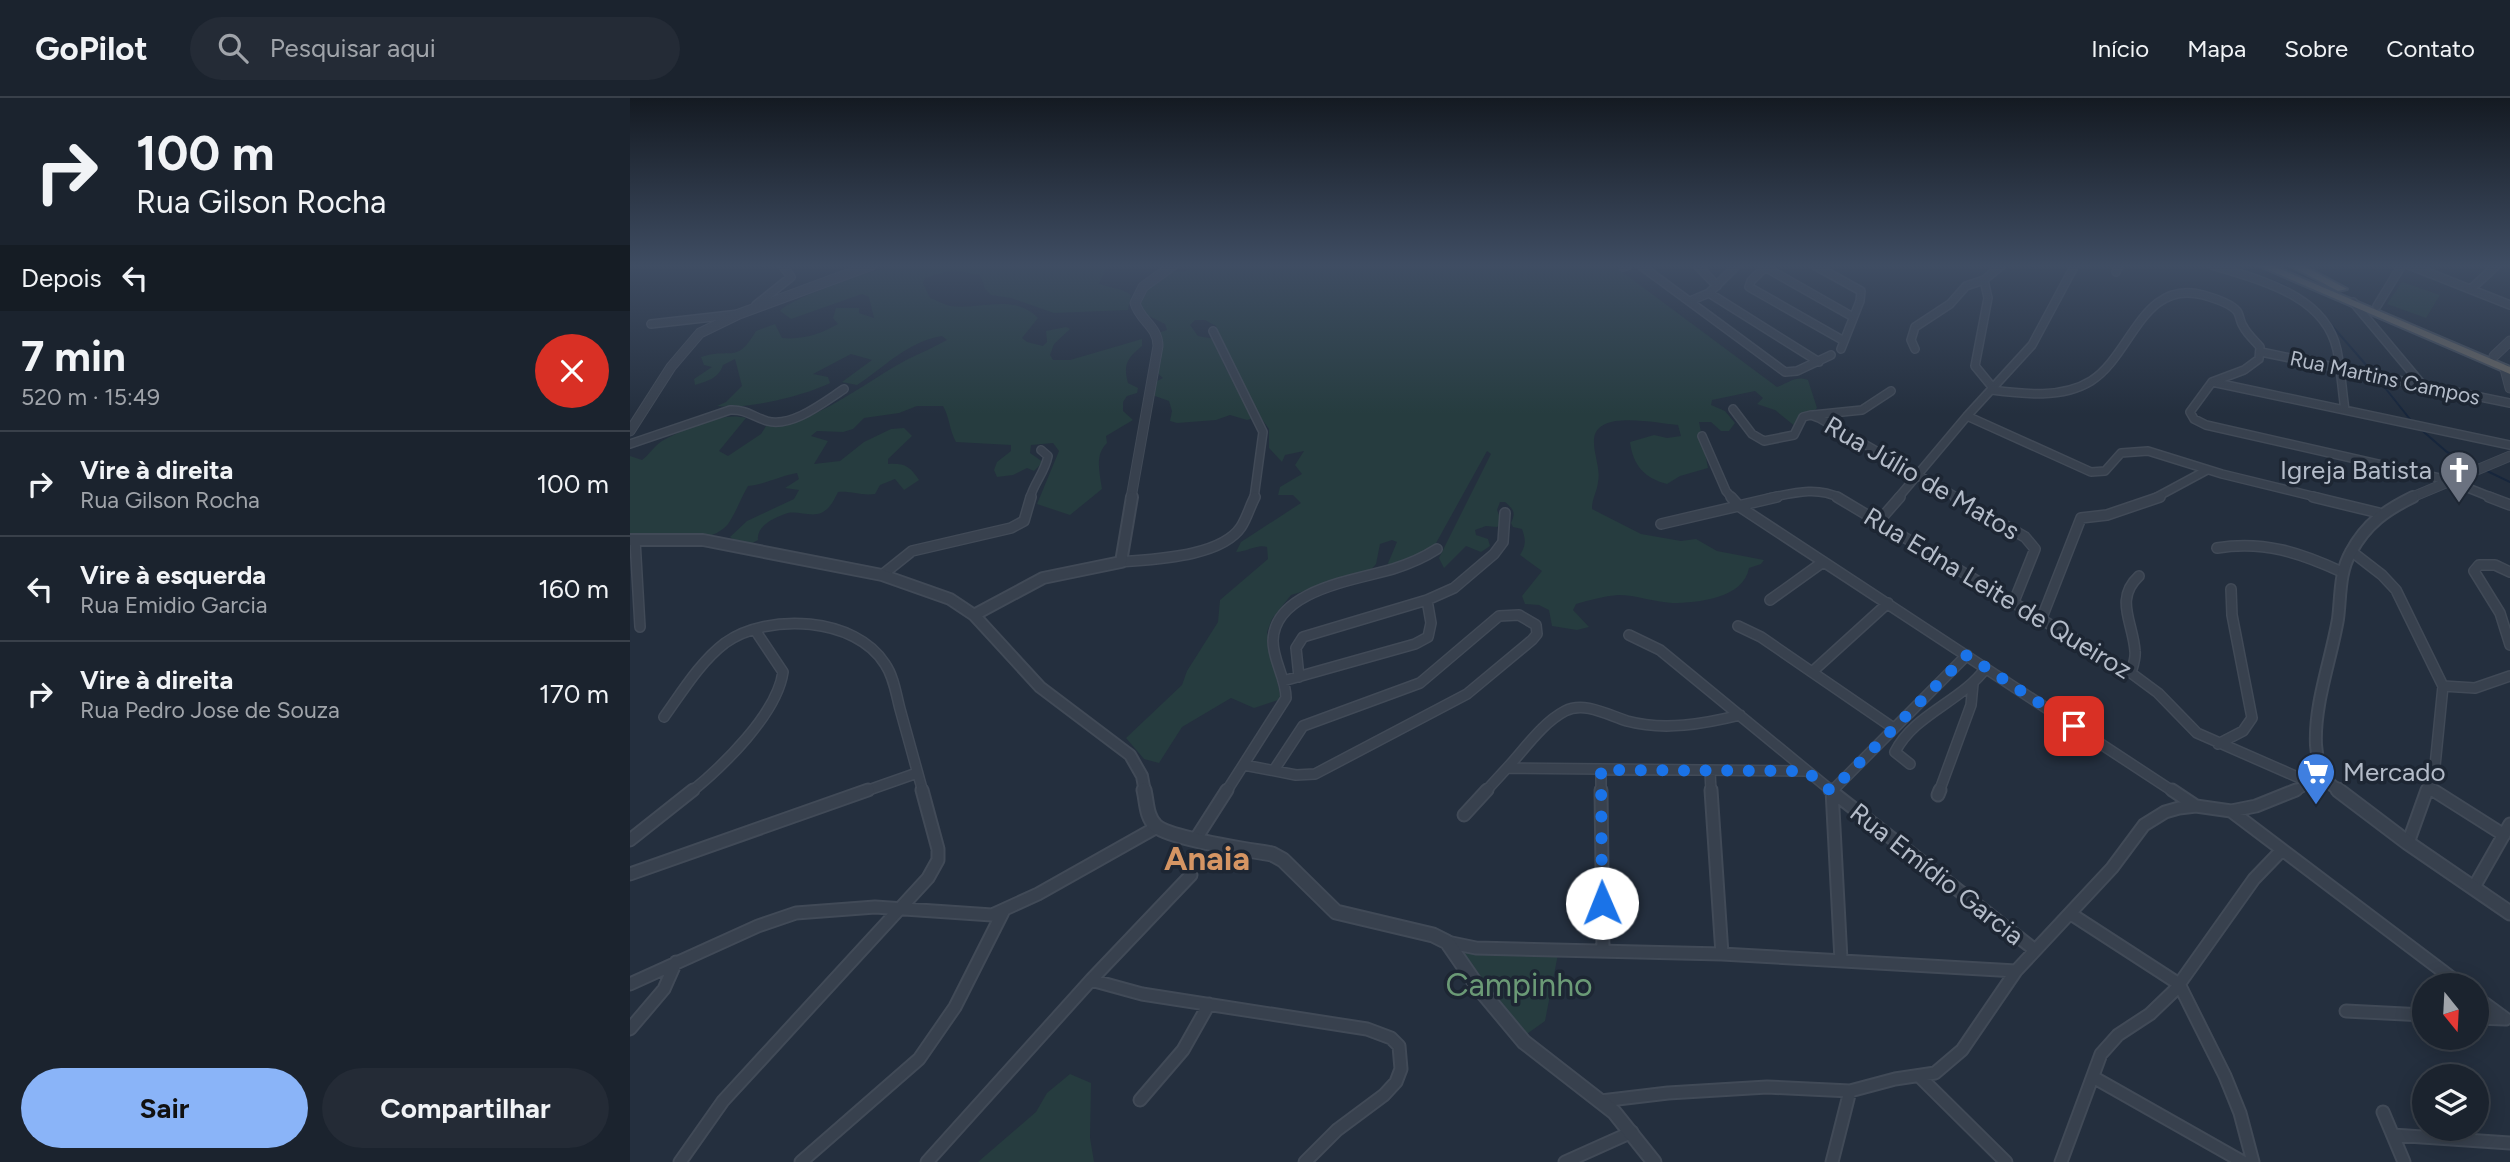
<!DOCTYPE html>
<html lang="pt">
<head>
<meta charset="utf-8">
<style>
  body { margin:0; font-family:Figtree,sans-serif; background:#242b36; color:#f1f3f6; height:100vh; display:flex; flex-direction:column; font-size:26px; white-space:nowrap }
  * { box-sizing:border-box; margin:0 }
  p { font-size:23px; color:#a0a4aa }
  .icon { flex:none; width:38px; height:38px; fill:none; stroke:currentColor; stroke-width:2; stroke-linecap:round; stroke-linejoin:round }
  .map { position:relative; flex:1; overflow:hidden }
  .panel { display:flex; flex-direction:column; background:#1b232e; width:630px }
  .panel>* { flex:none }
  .hud { background:#1b232e; color:#f1f3f6; overflow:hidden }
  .needle { width:46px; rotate:162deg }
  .buttons { position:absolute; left:1782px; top:875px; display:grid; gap:14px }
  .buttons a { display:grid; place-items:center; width:77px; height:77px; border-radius:50%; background:#1b232e; box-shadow:0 4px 18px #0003,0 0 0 2px #39404a; font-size:35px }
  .pin { position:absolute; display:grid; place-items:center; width:60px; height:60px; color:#fff; margin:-30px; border-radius:14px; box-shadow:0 4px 10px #0006 }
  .me { position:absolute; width:77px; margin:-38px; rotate:359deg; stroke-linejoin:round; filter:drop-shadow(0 0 5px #0008) }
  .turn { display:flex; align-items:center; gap:24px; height:147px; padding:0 21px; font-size:32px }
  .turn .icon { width:91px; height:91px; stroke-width:2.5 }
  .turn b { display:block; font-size:49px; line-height:60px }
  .then { display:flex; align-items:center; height:66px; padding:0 21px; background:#0003; gap:14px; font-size:26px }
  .round { display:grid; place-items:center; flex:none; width:74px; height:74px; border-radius:37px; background:#242b36 }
  .overview { display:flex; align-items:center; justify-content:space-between; height:119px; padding:0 21px }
  h1 { font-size:42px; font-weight:700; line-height:52px }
  .action { display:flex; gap:14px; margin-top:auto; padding:14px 21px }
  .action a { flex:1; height:80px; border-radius:42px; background:#8ab4f8; color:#111; font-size:28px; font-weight:700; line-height:80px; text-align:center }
  .action a+a { background:#242b36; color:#f1f3f6 }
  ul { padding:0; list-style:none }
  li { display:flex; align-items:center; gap:21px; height:105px; padding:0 21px; border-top:2px solid #39404a }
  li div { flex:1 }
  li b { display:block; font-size:26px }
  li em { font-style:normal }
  header { display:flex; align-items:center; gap:42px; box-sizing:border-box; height:98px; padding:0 35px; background:#1b232e; border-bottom:2px solid #39404a }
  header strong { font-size:33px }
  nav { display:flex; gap:38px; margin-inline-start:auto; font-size:24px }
  .search { width:490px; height:63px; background:#242b36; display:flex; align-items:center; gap:18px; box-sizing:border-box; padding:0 24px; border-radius:38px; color:#a0a4aa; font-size:26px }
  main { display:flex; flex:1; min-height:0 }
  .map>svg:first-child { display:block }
</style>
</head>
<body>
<header>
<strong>GoPilot</strong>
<div class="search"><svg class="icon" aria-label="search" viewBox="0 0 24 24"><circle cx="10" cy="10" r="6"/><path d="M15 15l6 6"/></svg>Pesquisar aqui</div>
<nav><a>Início</a><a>Mapa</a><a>Sobre</a><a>Contato</a></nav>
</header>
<main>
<section class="panel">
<div class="hud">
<div class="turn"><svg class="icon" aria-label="right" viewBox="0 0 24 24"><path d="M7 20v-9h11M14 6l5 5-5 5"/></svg><div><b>100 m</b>Rua Gilson Rocha</div></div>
<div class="then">Depois<svg class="icon" aria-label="left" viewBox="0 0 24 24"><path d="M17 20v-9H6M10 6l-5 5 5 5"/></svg></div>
</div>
<div class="overview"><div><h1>7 min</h1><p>520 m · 15:49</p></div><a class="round" style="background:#d93025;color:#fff"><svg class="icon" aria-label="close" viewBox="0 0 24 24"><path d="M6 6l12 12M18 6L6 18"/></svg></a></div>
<ul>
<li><svg class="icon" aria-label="right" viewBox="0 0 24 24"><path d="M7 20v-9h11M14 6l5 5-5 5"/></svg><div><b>Vire à direita</b><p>Rua Gilson Rocha</p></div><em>100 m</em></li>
<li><svg class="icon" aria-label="left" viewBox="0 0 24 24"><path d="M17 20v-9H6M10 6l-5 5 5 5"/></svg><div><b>Vire à esquerda</b><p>Rua Emidio Garcia</p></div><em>160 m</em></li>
<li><svg class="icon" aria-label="right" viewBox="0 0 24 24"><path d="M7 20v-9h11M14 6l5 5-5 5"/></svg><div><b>Vire à direita</b><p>Rua Pedro Jose de Souza</p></div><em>170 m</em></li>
</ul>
<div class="action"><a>Sair</a><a>Compartilhar</a></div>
</section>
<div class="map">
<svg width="1880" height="1064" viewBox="0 0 1880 1064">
  <rect width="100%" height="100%" fill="#242f3e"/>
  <path fill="#263c3f" d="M264,167H477L469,186C480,190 493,190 501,197L498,212L424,215L381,200L361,197L355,191L350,177L322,172L295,180L293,185L300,200C307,202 314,207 321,208C351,212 383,195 408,220L392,240L397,244L413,248L417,244L416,233L436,229L440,231L424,246L420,257L423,262H440L512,241V248C497,260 493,267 498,285L508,290L507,295L497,298L493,304V313L503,322L476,338L477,345C464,357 470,376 472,391L440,417L407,406L429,353L423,345L401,347L400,355L413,364L404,373L397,370L383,377L367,379L364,372L367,364L381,353V347L326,344C319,332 320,320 313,308H287L269,315L234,320L223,331L213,334L187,333L181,338L198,343L184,366L210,363L234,344L261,331L274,330L282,338L258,361V366C274,365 280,368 289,382L274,392L265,381L250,387L245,396C231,398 222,393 208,394C204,402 200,411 191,415C181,419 168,413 158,415C145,419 126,428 128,442L115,449L100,439L117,423L164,401L169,392L155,390L169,381L167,375C150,378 136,386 118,388C111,400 107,412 100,423C84,450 28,441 0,441V358L12,362C19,357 24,348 32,343C54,331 91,313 116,320L89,353L98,358L131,336L136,328C180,330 238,282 278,261C291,255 304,249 317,242L312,238C277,244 256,268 227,287L212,284L242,262L221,256L183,276L198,279L200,285C174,298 115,312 87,308L96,304L112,288L105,261L93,267C89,280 78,283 65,287L64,281L82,269L74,267L71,259C102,249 106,267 126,233L145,226L152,240C173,242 190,236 208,226L203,220L206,210H229V215L244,220L239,199L232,196L161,221L150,213C162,199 243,173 264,167Z
    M560,167H983L1147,289C1158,285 1166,277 1178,282L1187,310L1166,329L1145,312L1127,306L1133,300L1125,293L1082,302L1081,307L1095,313L1105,325L1099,333H1091L1081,324H1069L1078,370L1050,378L1037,386C1014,380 1003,367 1000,344L1024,337L1037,340L1051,338L1048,327C1028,326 967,311 964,341C963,355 971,371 968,384C967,394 962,400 962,411L1011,436L1051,443L1066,441L1087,453L1134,462L1131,466L1119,470C1114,500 1068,505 1042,505C1024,504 1006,497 988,497C974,498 960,502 946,506L943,512L959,529L947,532L922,528L919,512L909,507L895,506L892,498L912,473L890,457C896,447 896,442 892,431L883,429L881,425C886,414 884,412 875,404H870L867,412L872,425L867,429L856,428L845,432L846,437L858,441L860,448L851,454L836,448L814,470L809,460L861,356L857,353L800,456L756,470L767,444L762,442L750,446L746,466L739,474L661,497L642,521L637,534L651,601L624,610L601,600L552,629L529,665L514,661L496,640L552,587L557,573L588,524L590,502L638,461L637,449C627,446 617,454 606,454L611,444L671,405L663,397H648L650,389L672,376L665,367L674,353L655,357L652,364L639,350V331L626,313L587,236L586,228L575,222H565L560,227L568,238L585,241L595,269L624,320L617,322L600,317L586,322L547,325L540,323L542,313L539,303L522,297L519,287L533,280C520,270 522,251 525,236L537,232L535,226L509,213C508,196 526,176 544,174C550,174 553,174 560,171Z
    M1772,184L1810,197L1796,220L1757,206Z
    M821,850L928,856L915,923L891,940Z
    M440,976L461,985L460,1040L464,1064H348L406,1014L417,995Z"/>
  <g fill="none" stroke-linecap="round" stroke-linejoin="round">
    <path stroke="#17263c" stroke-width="2" d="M1642,183L1654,187L1684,208
      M1691,215L1744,276
      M1748,281L1783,325
      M1788,329L1817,354L1846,368
      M1855,372L1880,384"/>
    <defs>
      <path id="minor-far2" d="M1010,167L1155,274L1167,273L1201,257
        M1067,167L1087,188
        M1137,167L1121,183L1119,189L1214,243
        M1184,167L1231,193L1230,203L1211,251
        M1582,167C1628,182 1695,196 1707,252C1711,272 1712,292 1715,312
        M1779,167L1880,207
        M993,169L999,167
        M1135,169L1223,219
        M1486,174L1489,167
        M1354,182L1372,167
        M1841,191L1867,167
        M1079,195L1189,264
        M1060,203L1079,195L1107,167
        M1723,204L1795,290
        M126,207L161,179L152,167
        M1747,208L1772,167
        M21,226L109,216
        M583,233L633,334L624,400
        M1285,251L1281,242L1285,229L1320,206L1336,188L1354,182L1358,200L1345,268L1363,290
        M1631,254L1880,305
        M1582,284L1880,347
        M1361,292C1393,296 1432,301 1461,283C1502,257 1512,181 1573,197C1584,200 1600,205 1607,213C1610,217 1610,224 1613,228C1617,236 1625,243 1630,249L1629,261L1614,272L1582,284L1560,314L1564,321L1576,327L1818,382L1863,400
        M1103,311L1122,336L1134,343L1164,337L1173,319L1181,317L1189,320L1328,400
        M1183,317L1232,312L1261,293
        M1337,318L1461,374L1475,373L1491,355L1518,353L1592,376L1690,400
        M1072,338L1096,393L1102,400
        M0,346L100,312C115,311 124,319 137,323C162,330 194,304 214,291
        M400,400C404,385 415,374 418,358L411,352
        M1139,400C1163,395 1187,388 1210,400
        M1268,400L1337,318L1402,247L1445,167
        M1525,400L1577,372"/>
      <path id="minor-far1" d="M1101,399L1110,409L1544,694
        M1207,399L1501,575L1528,595L1567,635L1681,685
        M1325,399L1395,439L1405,451L1383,506
        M1683,399L1749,415
        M1859,399L1880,407
        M1249,423L1270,399
        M1031,426L1147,399
        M5,442L10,529
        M1587,450C1633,442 1671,455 1712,474
        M1721,453L1752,477L1766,492L1813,588L1805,668L1796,694
        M491,464C524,461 591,459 611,429C617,420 620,408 625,399
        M1880,474L1865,467H1849L1844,473L1870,515L1880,547
        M252,477L282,453L381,430L394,423L401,399
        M1140,502L1193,464
        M1411,522L1451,420L1477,417L1530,399
        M1108,528L1131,539L1262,629
        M999,537L1030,552L1203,694
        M1182,574L1258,505
        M1501,575C1503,568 1506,560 1505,553C1503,524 1484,501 1509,478
        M669,579L666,550L673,539L797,502L824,490L864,456L873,444L875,415
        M653,583L785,546L798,539L801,525L797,502
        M1813,588L1845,590L1880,578
        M34,619C52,594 70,564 95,545C138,514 226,519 255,566C264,579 266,596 270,611C278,639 285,666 293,694
        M1588,646L1613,633L1622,620L1602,517L1601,491
        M1280,666L1265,654C1284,616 1331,604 1356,570
        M614,667L666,677L685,676L837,596L902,542L907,536L906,527L889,517L869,518L790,585L673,628L644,672
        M877,670C894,652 912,625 935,613C954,603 978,617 997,623C1034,633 1074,626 1110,617
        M971,672V694
        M1080,673L1081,694
        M1798,689L1806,694
        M61,694C93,668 147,616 153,574L125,532
        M233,694L287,675
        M596,694L656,600C656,580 643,563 643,543C644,492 726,482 763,471C779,466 793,460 807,451
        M855,694L877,670L1176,673
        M1201,694L1337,557
        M1309,694L1341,607L1343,586
        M1663,694L1691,679"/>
      <path id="minor" d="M971,692L973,853
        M1081,692L1092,856
        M1200,692L1405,852
        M1202,692L1211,862
        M1542,692L1566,708
        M1803,692L1874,737
        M1308,697L1310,692
        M1601,713L1831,887
        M834,717L857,692
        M0,742L63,692
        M565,742L597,692
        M1778,745L1797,692
        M0,776L238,692
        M1844,789L1880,726
        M1441,816L1549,886L1595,978L1610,1015L1623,1064
        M817,844L846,850L1092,856L1386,873
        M461,882L512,896L737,931L761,940L769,948L771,971L766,984L754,997L707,1032L675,1064
        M0,886L128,828L166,815L245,809L362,817L408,796L527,729
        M1846,899L1876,921
        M1716,913L1794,917
        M1846,920L1875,921
        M0,931L34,891L46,864
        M1290,979L1376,1064
        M1463,979L1613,1064
        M510,1002L553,952L579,906
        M971,1003L1038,995L1137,989L1220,993L1265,981L1305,975L1332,952L1386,873L1482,770L1514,727L1535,714L1549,710L1566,708L1601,713L1626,708L1666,692
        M1753,1014L1774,1064
        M1763,1037L1880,1045
        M50,1064L93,1003L298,780L308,762V751L292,692
        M171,1064L289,961L325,909L373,814
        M297,1064L461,882L561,777
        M935,1064L1002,1034
        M1202,1064L1220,993
        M1431,1064L1471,956L1488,937L1520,916L1545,892L1624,781L1651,753"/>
      <path id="tertiary-far2" d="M1864,258L1880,243
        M1875,271L1880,290
        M0,333L41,269L70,235L109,216L242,167
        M501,400L528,248C528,228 510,223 505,205L513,189L543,167
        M1780,400L1880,358"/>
      <path id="tertiary-far1" d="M0,442H73L252,477L320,501L344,517L410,589L500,657L512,678L515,694
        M344,517L413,480L491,464L502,399
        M1711,694L1691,679C1689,669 1687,658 1686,647C1684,606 1701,562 1708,521C1711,498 1709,475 1721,454C1736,426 1756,412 1783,399"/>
      <path id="tertiary" d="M514,692C517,704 516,719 526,728C541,741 619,752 642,756L653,762L706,814L803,837L817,844L848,889L894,944L984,1014L1024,1064
        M1708,692L1778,745L1880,815"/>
      <path id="trunk" d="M1627,167H1641L1880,269V276Z
        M1659,167H1672L1717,191L1708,193Z"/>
    </defs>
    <use href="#minor-far2" stroke="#414a57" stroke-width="10"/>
    <use href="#minor-far1" stroke="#414a57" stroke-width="12"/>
    <use href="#minor" stroke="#414a57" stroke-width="15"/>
    <use href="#tertiary-far2" stroke="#414a57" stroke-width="11"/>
    <use href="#tertiary-far1" stroke="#414a57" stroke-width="14"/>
    <use href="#tertiary" stroke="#414a57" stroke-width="17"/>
    <use href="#trunk" stroke="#434c59" stroke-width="4"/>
    <use href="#minor-far2" stroke="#38414e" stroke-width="7"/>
    <use href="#minor-far1" stroke="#38414e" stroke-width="9"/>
    <use href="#minor" stroke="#38414e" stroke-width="11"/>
    <use href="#tertiary-far2" stroke="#38414e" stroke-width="9"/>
    <use href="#tertiary-far1" stroke="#38414e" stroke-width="10"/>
    <use href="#tertiary" stroke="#38414e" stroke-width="13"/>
    <use href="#trunk" fill="#656462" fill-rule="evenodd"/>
  </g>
  <linearGradient id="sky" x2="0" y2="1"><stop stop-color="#141a22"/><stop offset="0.53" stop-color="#3f4d63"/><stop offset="1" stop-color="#3f4d63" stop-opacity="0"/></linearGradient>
  <rect width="1880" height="316" fill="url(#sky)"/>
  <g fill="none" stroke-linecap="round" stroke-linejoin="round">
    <path stroke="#1a73e8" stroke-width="12" stroke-dasharray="0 21.6" d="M972,805L971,672L1176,673L1201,693L1337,557L1444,628"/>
  </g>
  <defs>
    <symbol id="church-pin" viewBox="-11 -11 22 30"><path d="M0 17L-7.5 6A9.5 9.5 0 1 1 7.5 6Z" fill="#6b7280" stroke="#1d2633"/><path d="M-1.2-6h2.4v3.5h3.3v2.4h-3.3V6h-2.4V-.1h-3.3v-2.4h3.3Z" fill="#fff"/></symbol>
    <symbol id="supermarket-pin" viewBox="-11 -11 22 30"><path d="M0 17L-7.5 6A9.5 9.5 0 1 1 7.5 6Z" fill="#3f7fe0" stroke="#1d2633"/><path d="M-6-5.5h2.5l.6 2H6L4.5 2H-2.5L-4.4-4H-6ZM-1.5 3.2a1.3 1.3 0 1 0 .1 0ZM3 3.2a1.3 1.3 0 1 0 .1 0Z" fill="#fff"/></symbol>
  </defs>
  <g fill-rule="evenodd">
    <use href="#church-pin" x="1807" y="350" width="44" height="60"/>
    <use href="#supermarket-pin" x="1664" y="652" width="44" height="60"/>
  </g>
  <g text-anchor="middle" stroke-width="7" stroke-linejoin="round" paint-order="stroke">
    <g font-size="21" fill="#b4bcc9" stroke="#1d2633">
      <text transform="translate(1755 280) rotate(12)" y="7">Rua Martins Campos</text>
    </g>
    <g font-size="26" fill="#b4bcc9" stroke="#1d2633" text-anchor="end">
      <text x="1802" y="381">Igreja Batista</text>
      <text x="1713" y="683" text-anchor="start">Mercado</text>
    </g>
    <g font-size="26" fill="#b4bcc9" stroke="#1d2633">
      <text transform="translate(1292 380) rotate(30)" y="9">Rua Júlio de Matos</text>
      <text transform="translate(1368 495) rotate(31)" y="9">Rua Edna Leite de Queiroz</text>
      <text transform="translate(1307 776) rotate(38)" y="9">Rua Emídio Garcia</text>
    </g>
    <g font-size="32" fill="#6b9a76" stroke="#1d2633">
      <text x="889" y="898">Campinho</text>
    </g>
    <g font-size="33" font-weight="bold" fill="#d59563" stroke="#1d2633">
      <text x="577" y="772">Anaia</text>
    </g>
  </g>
</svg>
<div class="buttons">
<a><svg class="needle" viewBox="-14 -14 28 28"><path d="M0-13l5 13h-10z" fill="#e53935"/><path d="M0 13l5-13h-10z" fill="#a0a4aa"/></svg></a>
<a><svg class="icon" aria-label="layers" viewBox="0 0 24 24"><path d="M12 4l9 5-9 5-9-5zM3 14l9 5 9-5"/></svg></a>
</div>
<div class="pin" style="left:1444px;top:628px;background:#d93025"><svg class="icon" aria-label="arrive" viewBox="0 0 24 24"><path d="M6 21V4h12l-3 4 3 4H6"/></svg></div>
<svg class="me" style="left:972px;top:805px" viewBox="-20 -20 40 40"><circle r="19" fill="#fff"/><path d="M0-13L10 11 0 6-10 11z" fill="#1a73e8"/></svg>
</div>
</main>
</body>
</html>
